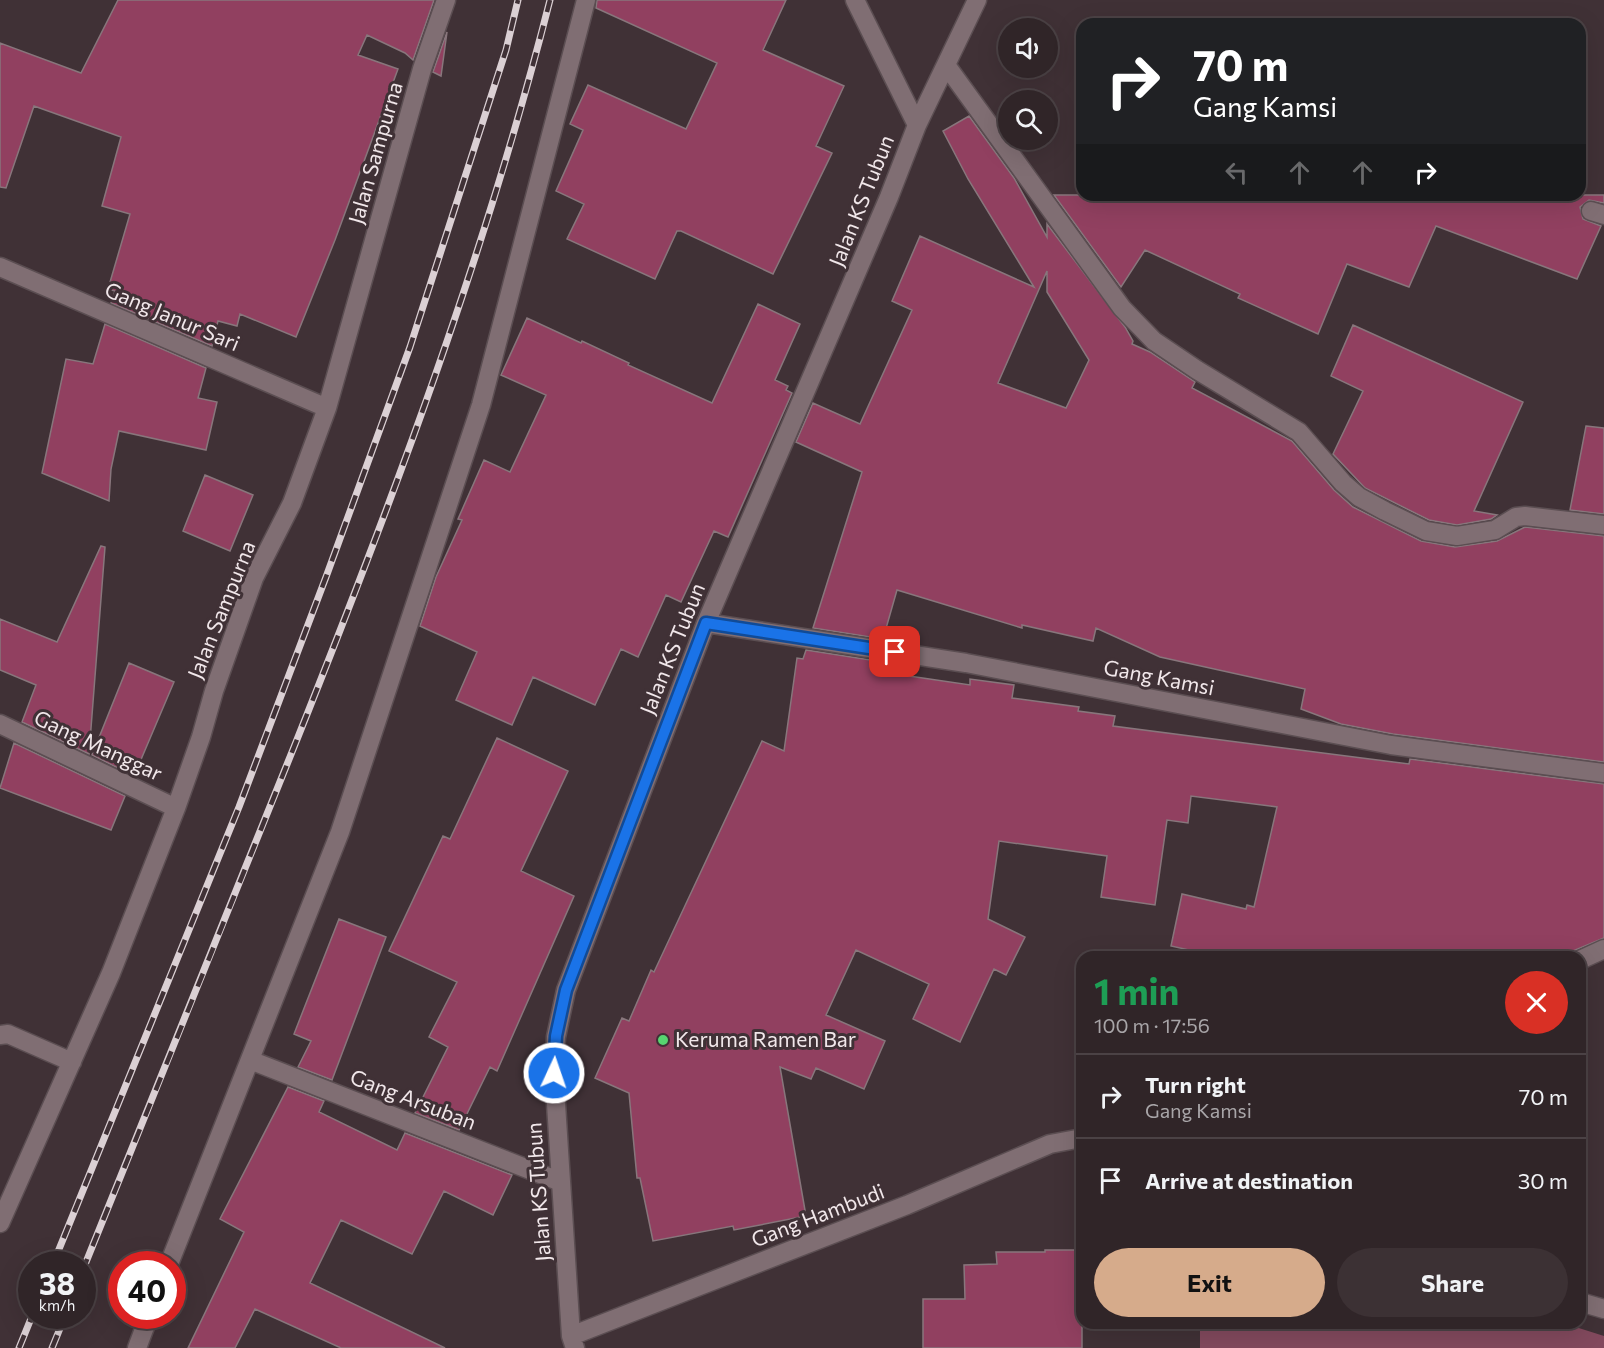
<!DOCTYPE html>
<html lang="en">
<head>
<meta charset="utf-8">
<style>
  body { margin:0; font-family:Commissioner,sans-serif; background:#3c3134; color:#f1f3f6; height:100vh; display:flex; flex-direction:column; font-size:22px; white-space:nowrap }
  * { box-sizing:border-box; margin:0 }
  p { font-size:20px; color:#a8a5a8 }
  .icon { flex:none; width:33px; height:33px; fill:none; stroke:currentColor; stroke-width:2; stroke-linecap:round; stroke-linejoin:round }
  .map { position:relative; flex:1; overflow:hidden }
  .drawer { position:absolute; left:1076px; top:951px; width:510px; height:378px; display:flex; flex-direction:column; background:#302528; border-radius:18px; box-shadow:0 6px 24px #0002,0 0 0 2px #4b4245 }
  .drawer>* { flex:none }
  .top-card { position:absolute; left:1076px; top:18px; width:510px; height:183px; border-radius:18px; box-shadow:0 6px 24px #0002,0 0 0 2px #4b4245; background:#202124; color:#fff; overflow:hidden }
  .tools { position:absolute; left:998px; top:18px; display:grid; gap:12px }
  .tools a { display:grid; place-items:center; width:60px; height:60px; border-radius:50%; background:#302528; box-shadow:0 6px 24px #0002,0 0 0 2px #4b4245; font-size:30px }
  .speed { position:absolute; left:18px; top:1251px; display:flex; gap:12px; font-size:30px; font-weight:700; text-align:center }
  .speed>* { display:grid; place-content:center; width:78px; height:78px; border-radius:50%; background:#302528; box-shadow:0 6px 24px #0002,0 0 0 2px #4b4245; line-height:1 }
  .speed small { font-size:15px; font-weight:400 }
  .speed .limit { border:9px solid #d22; background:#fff; color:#111 }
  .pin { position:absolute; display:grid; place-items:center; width:51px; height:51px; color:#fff; margin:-26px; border-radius:12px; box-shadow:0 3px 9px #0006 }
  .me { position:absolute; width:66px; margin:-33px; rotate:3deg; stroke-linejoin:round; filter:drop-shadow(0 0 4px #0008) }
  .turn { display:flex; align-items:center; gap:21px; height:126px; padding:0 18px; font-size:27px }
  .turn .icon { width:78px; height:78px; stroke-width:2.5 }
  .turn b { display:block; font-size:42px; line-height:51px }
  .lanes { display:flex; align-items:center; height:57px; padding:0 18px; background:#0003; justify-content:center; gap:30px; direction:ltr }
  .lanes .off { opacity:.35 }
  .round { display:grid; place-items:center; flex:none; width:63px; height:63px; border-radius:32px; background:#3c3134 }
  .overview { display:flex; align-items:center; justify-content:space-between; height:102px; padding:0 18px }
  h1 { font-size:36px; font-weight:700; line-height:45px; color:#1e9e55 }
  .primary-button { display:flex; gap:12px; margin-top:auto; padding:12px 18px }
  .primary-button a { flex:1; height:69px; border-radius:36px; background:#d6ab8b; color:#111; font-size:24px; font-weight:700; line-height:69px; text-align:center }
  .primary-button a+a { background:#3c3134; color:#f1f3f6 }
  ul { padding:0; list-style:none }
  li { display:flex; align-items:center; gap:18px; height:84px; padding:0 18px; border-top:2px solid #4b4245 }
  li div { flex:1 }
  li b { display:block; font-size:22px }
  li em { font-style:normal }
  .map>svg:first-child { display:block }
</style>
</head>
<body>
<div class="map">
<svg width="1604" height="1348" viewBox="0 0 1604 1348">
  <rect width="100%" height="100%" fill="#403136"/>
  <path fill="#82495d" d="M1200,1323H1563L1604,1336V1348H1200Z"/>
  <path fill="#914060" stroke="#88767c" stroke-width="1.5" fill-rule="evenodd" d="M118,0H434L413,60L405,53L367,35L358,55L398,69L335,240L296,337L240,314L237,326L218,321L212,346L111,303L115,291L108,289L130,214L102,206L121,137L34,106L6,188L0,187V43L81,73Z
    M597,0H786L763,50L844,86L816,146L832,153L773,274L681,231H677L655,279L567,239L584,204L556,191L583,130L570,124L588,85L686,129L717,63L596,8Z
    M447,32L441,76L433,72Z
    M969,116L1014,178L1047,237V224L1125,327L1133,341L1132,344L1150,352L1195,382L1192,388L1292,441L1334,490L1353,507L1421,541L1455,547L1497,541L1525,527L1604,536V762L1393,734L1341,724L1301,709L1305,689L1160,657L1096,628L1093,641L1022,625V628L897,590L883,639L813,628L862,472L796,442L813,403L860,424L912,310L892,301L920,236L1034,287L968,179L943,131ZM1047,271V292L1089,360L1066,408L998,383Z
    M1054,195H1604V203L1589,200L1580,207L1583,219L1601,226L1577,279L1436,226L1409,287L1347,264L1318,334L1238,298L1240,294L1145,250L1121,287Z
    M758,304L800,324L775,380L788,386L786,390L792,393L728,537L714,531L681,602L666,595L638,657L621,649L595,705L533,677L512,725L456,700L477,652L420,626L436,577L462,520L458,519L484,460L510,472L546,395L501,375L527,318L581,343L582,341L629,363L628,365L712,403Z
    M105,324L206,368L198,398L217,402L206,450L119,431L111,469L109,501L42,473L66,359L93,364Z
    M1353,325L1523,402L1474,511L1497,515L1491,519L1457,525L1429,520L1365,488L1333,454L1363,391L1331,376Z
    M1586,426L1604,428V514L1570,510Z
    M205,475L253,495L230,551L183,531Z
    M101,546L105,547L89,754L22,722L36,685L0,670V619L57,642Z
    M806,650L877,661L875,669H882V672L970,685V679L1014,685L1012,698L1079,707L1078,711L1115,716L1113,726L1409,764L1410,759L1604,784V938L1575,950L1569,957H1220L1171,946L1182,894L1246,909L1247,905L1254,907L1277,807L1191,796L1188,823L1167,820L1155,905L1101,897L1107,856L999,841L988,919L1025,937L1006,975L994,969L960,1042L913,1019L929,984L856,950L826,1015L885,1041L864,1089L816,1068L811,1079L780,1067L806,1216L734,1230L733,1226L653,1241L640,1178H637L629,1093L595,1078L622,1018L629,1021L651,970L654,972L762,741L784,751L797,658L803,659Z
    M129,663L174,682L134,776L92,755Z
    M497,738L568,771L521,871L574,896L497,1071L490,1067L459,1130L415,1113L448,1047L429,1037L457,982L389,951L443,836L450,839Z
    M14,743L125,796L111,830L0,788Z
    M339,919L386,937L332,1080L298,1067L311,1041L294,1034Z
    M288,1087L324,1101L319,1112L397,1150L405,1133L512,1175L493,1215L444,1191L412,1254L341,1220L310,1283L445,1348H341L255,1309L235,1348H188L244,1232L220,1219Z
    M1045,1250H1082V1348H923V1299H965L964,1265L997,1264L996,1252H1045Z"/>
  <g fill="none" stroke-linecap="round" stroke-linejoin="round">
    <defs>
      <path id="minor" d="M855,0L917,125
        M946,65L1122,308L1154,341L1197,370L1299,432L1343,483L1359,497L1385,511L1426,531L1457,536L1495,530L1516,517L1525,516L1604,525
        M1591,211L1604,215
        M0,267L327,408
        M706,623L966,663L1391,745L1604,773
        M0,724L176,808
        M1580,960L1604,949
        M0,1035L8,1034L72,1062
        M250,1060L561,1182
        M0,1223L111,973L176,808L201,737L214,691L254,578L292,503L327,408L422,69L446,0
        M169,1264L340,832L481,405L586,0
        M1580,1302L1604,1309
        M571,1336L907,1205L1050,1144L1082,1138
        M137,1348L149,1316
        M575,1348L571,1336L554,1073L556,1037L566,990L706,623L889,197L917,125L977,0"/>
    </defs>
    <use href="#minor" stroke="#5b4e52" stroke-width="21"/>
    <use href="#minor" stroke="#806e73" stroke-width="18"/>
    <defs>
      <path id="rail" d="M53,1264L239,807L326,577L410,347L506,50L518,0
        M82,1272C153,1097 224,922 294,747C392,502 485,256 550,0
        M19,1348L32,1316
        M52,1348L65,1316"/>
    </defs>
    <use href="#rail" stroke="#dbd0d4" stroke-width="7"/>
    <use href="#rail" stroke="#403136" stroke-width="4.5" stroke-dasharray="14" stroke-linecap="butt"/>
  </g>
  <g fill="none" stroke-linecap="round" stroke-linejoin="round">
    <defs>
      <path id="route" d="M554,1073L556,1036L566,990L706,623L895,652"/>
    </defs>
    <use href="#route" stroke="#114b97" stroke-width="15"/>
    <use href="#route" stroke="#1a73e8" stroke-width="10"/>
  </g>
  <circle fill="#57d570" stroke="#403136" stroke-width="2" cx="663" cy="1040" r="6"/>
  <g text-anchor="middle" stroke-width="6" stroke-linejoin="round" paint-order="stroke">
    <g font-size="21" fill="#f1e7ea" stroke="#403136">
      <text transform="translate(376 153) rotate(-74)" y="7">Jalan Sampurna</text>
      <text transform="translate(862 201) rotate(-68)" y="7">Jalan KS Tubun</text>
      <text transform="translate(172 317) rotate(23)" y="7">Gang Janur Sari</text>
      <text transform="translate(222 610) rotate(-68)" y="7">Jalan Sampurna</text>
      <text transform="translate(673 649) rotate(-68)" y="7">Jalan KS Tubun</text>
      <text transform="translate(1159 678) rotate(11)" y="7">Gang Kamsi</text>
      <text transform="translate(98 746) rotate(25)" y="7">Gang Manggar</text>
      <text transform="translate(413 1100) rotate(21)" y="7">Gang Arsuban</text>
      <text transform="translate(539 1192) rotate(-94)" y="7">Jalan KS Tubun</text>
      <text transform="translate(818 1216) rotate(-21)" y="7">Gang Hambudi</text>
    </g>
    <g font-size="21" fill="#f1e7ea" stroke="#403136" text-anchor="start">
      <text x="675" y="1047">Keruma Ramen Bar</text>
    </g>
  </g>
</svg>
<div class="tools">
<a><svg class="icon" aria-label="sound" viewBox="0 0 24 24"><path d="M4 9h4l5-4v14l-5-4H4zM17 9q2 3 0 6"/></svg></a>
<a><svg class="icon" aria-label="search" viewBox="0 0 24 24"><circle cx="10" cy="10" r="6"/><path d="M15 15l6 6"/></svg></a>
</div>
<div class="speed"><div>38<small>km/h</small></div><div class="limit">40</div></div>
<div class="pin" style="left:895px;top:652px;background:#d93025"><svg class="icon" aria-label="arrive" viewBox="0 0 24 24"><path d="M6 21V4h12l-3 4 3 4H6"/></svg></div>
<svg class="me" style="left:554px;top:1073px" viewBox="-20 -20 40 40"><circle r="17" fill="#1a73e8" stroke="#fff" stroke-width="3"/><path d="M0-11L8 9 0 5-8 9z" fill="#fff"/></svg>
<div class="top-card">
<div class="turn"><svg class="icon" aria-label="right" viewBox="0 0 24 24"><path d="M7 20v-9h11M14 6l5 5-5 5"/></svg><div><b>70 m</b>Gang Kamsi</div></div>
<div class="lanes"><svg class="icon off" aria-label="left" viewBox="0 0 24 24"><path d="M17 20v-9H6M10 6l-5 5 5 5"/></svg><svg class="icon off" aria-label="ahead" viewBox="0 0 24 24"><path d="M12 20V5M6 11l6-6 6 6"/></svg><svg class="icon off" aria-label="ahead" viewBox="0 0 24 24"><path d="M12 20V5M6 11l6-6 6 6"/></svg><svg class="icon" aria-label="right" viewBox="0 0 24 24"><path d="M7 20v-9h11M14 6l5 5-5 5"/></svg></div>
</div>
<section class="drawer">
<div class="overview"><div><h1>1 min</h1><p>100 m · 17:56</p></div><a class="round" style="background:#d93025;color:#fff"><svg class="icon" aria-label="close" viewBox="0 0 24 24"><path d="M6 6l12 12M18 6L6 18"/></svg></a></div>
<ul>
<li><svg class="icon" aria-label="right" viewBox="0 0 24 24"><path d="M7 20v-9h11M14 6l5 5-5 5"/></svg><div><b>Turn right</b><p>Gang Kamsi</p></div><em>70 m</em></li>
<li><svg class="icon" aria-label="arrive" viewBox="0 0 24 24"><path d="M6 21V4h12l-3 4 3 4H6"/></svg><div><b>Arrive at destination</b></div><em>30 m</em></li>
</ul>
<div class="primary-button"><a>Exit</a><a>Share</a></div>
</section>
</div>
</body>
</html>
